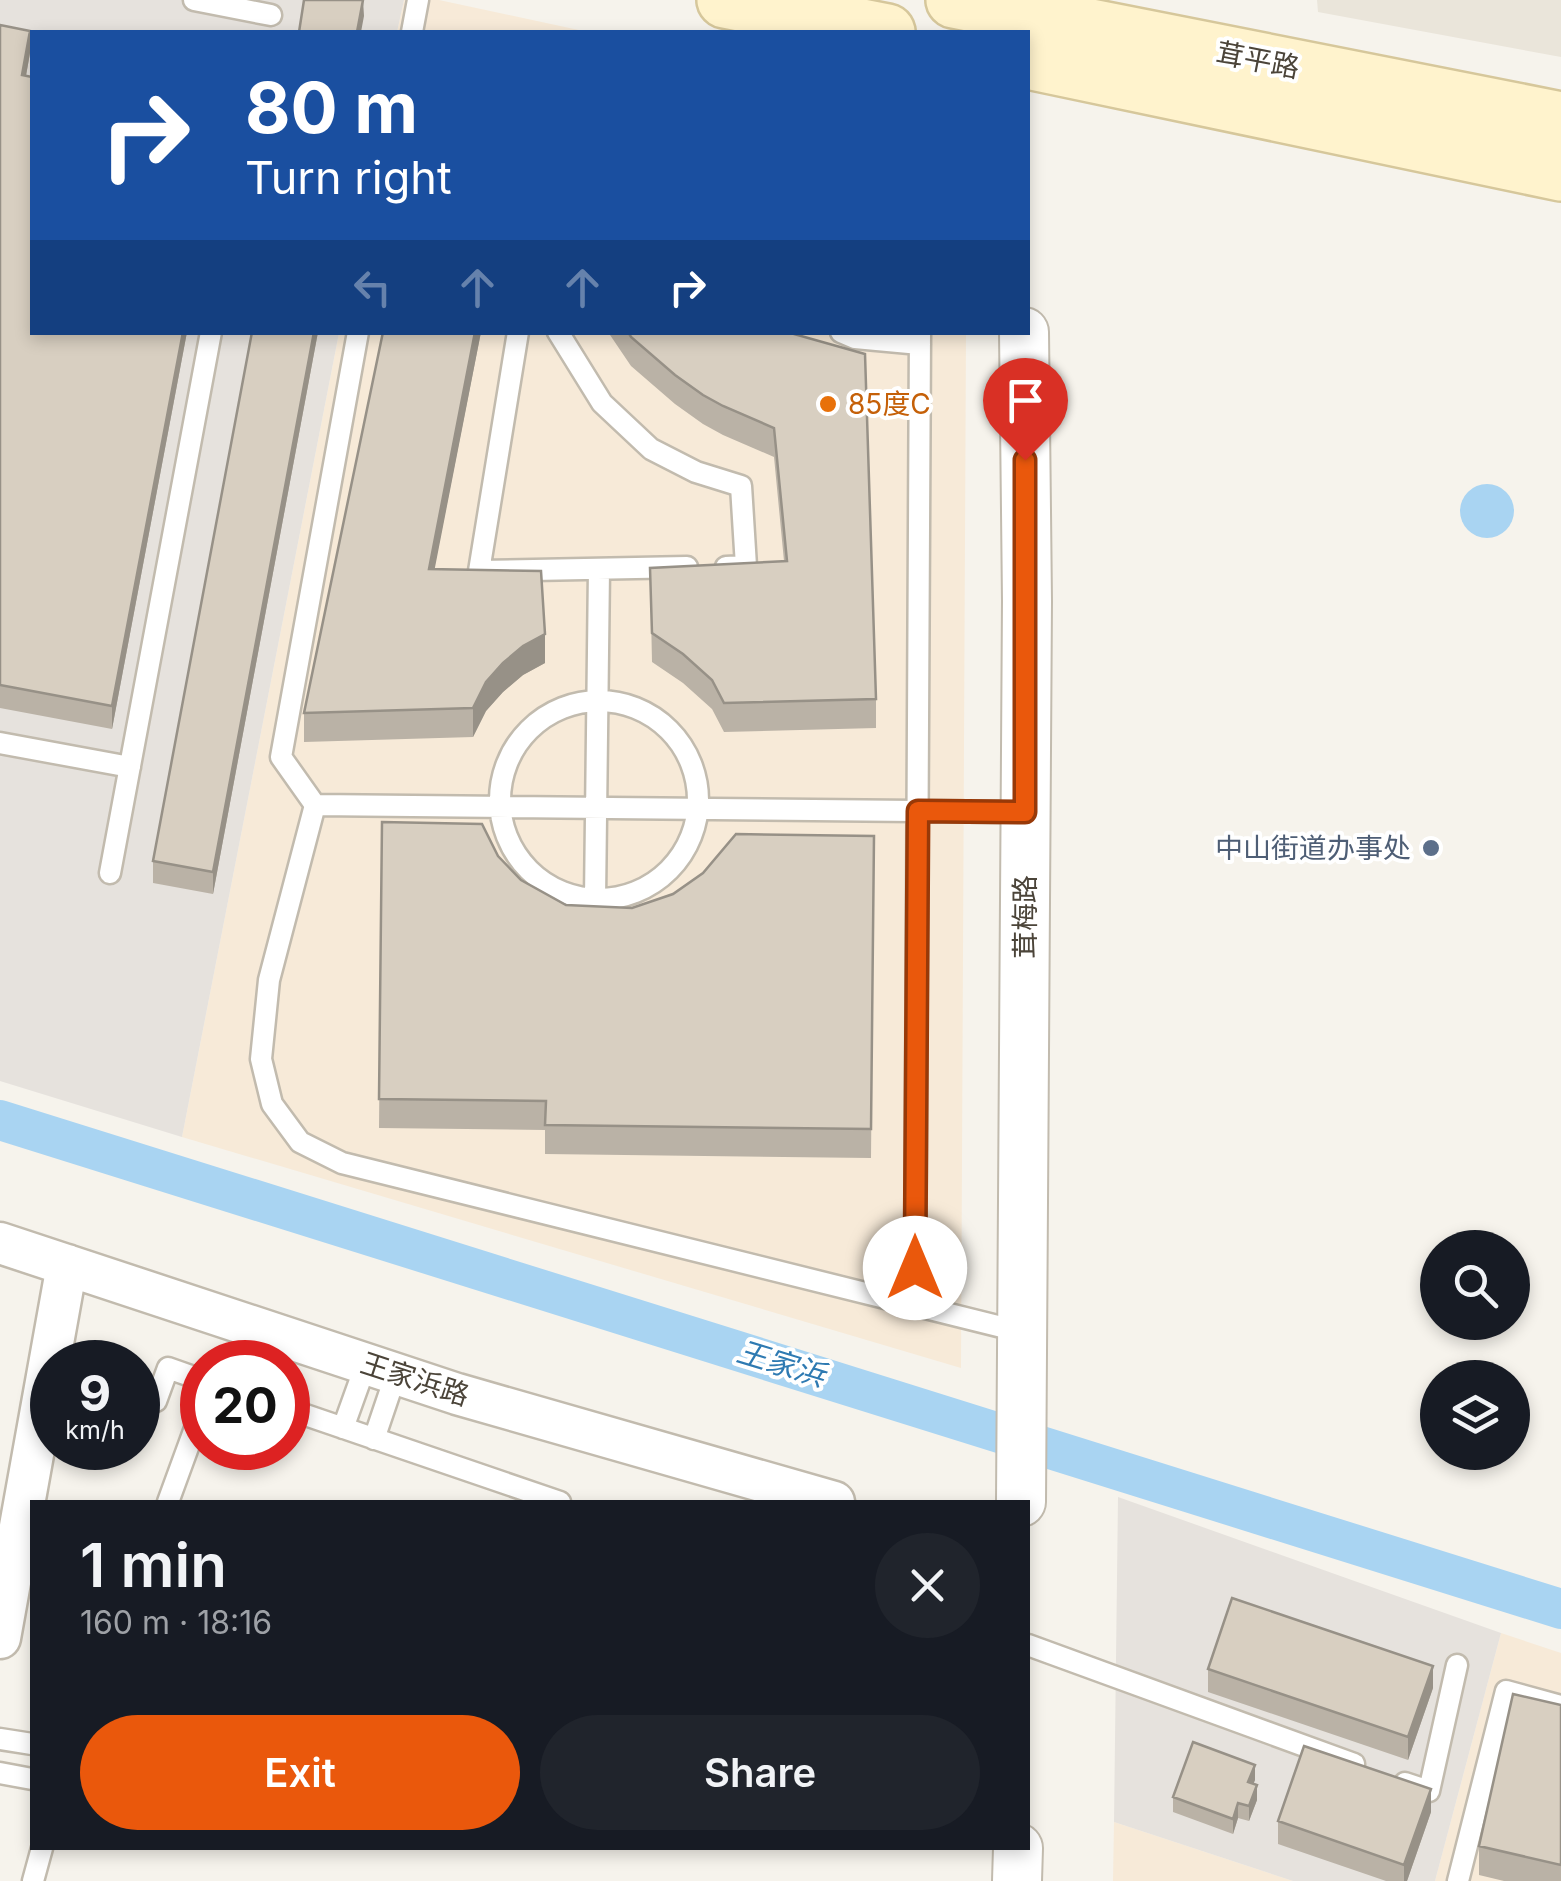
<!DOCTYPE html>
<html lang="en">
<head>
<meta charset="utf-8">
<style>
  body { margin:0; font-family:Inter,"Noto Sans SC",sans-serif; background:#20242c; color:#f1f3f6; height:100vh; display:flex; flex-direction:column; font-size:38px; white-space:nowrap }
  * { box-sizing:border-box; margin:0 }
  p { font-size:32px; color:#9ea1a6 }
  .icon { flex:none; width:55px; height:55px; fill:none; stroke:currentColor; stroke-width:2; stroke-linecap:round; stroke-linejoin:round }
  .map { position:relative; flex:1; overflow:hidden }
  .drawer { position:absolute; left:30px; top:1500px; width:1000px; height:350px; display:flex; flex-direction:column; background:#171b24; border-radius:0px; box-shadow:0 5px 15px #0003 }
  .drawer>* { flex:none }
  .banner { position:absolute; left:30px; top:30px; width:1000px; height:305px; border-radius:0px; box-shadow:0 5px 15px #0003; background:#1a4fa0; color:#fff; overflow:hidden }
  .controls { position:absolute; left:1420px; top:1230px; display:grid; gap:20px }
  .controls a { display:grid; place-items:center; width:110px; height:110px; border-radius:50%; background:#171b24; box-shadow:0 5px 15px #0003; font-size:50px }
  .speed { position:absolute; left:30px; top:1340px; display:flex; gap:20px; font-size:50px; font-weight:700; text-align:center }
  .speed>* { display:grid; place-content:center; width:130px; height:130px; border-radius:50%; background:#171b24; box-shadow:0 5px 15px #0003; line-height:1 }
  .speed small { font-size:25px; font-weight:400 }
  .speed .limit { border:15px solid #d22; background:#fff; color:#111 }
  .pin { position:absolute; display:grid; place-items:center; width:85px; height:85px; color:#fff; margin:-102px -42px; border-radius:50% 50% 50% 0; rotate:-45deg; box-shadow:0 0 10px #0007 }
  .pin .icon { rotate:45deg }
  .me { position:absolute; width:110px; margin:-55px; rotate:0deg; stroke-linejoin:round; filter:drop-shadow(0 0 8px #0008) }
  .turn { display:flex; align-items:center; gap:35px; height:210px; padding:0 50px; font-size:45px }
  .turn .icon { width:130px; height:130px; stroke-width:2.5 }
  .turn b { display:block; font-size:70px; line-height:85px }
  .lanes { display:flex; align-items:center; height:95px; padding:0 50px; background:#0003; justify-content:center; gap:50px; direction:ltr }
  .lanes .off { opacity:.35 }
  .round { display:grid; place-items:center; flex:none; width:105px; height:105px; border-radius:52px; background:#20242c }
  .overview { display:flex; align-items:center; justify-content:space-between; height:170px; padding:0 50px }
  h1 { font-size:60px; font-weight:600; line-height:75px }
  .primary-button { display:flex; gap:20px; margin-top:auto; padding:20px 50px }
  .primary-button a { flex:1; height:115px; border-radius:60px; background:#ea580c; color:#fff; font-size:40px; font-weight:600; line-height:115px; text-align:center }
  .primary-button a+a { background:#20242c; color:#f1f3f6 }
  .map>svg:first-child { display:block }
</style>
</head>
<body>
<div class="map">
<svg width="1561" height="1881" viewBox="0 0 1561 1881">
  <rect width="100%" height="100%" fill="#f6f3ec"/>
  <path fill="#eae5da" d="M1317,0H1561V57L1318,12Z"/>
  <path fill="#f7ead8" d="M404,0H439L588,32H397Z
    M339,333H966L961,1368L182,1137Z
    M1501,1633L1561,1653V1881H1435Z
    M1114,1822L1293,1881H1113Z"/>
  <path fill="#e6e2dd" d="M0,0H404L397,32H32V332L339,333L182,1137L0,1081Z
    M1118,1497L1501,1633L1435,1881H1293L1114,1822Z"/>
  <path fill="#a9d4f2" d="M1460 511a27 27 0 1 1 54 0a27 27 0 1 1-54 0Z"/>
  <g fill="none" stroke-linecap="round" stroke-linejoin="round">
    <path stroke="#a9d4f2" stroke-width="40" d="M0,1120L1561,1609"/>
    <defs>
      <path id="service" d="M194,0L271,15
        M412,32L418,0
        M358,332L281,757L315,805L269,980L261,1059L272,1104L300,1142L342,1163L1022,1332
        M518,332L479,571L687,567
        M558,332L602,403L651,449L696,472L741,486L746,566L726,567
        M841,332L855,338L920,344
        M500 800a99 99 0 1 1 198 0a99 99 0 1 1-198 0Z
        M0,743L130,767
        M315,805L1025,812
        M110,873L211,332
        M595,899L599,569
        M915,1306L920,332
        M156,1401L168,1368L202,1380
        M288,1409L560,1502
        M343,1428L366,1364
        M374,1439L396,1374
        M168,1502L202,1409
        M1028,1645L1354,1764
        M0,1739L32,1744
        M0,1773L32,1779
        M1405,1783L1429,1791L1457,1665
        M33,1881L42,1848
        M1458,1881L1506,1691L1561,1706"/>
      <path id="minor" d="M0,1243L457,1394L834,1502
        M0,1638L67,1265"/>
      <path id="tertiary" d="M1021,1502L1027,601L1024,332
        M1017,1881L1018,1848"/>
      <path id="secondary" d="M725,0L887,32
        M954,0L1561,120
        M1028,61L1561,173"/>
    </defs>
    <use href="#service" stroke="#c2bbae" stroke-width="25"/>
    <use href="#minor" stroke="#c2bbae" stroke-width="45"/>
    <use href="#tertiary" stroke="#c2bbae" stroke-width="52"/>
    <use href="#secondary" stroke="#d6c79b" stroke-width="60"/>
    <use href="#service" stroke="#fff" stroke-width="20"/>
    <use href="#minor" stroke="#fff" stroke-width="40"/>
    <use href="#tertiary" stroke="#fff" stroke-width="48"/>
    <use href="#secondary" stroke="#fff3cd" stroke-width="55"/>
  </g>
  <path fill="#bab2a6" d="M0,25L30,53L26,76L187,332L112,729L0,708Z
    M252,332H318L213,894L153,883V861Z
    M383,332H481L434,569L545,663L523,675L503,692L486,711L473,737L304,742V713Z
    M608,332H787L876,699V728L724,732L712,709L683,683L652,662L650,568L784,561L774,457L723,435L703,424L675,404L631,366Z
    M382,822L498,856L521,880L566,905L632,908L874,836L871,1158L545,1154V1130L379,1128Z
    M1208,1669L1433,1688L1408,1760L1208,1692Z
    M1561,1705V1881H1504L1479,1875V1846Z
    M1255,1780L1253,1784L1257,1800L1249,1821L1238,1818L1233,1834L1173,1812V1797Z
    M1431,1812L1407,1881H1386L1278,1844V1821Z"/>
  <path fill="#979187" d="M363,0L364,16L361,32H357Z
    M30,31V53L22,98V75Z
    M183,332H187L112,729V706Z
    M314,332H318L213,894V872Z
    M475,332H481L429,598V569Z
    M545,634V663L523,675L503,692L486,711L473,737V708L486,682L503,663L523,646Z
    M1433,1666V1688L1408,1760V1737Z
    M1255,1765V1780L1248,1797V1782Z
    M1257,1785V1800L1249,1821V1806Z
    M1431,1789V1812L1407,1881H1404V1865Z
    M1238,1803V1818L1233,1834V1819Z"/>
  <path fill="#d8cfc1" stroke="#979187" stroke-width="2.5" d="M304,0H363L357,32H299Z
    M0,25L30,31L22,75L32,77V332H183L112,706L0,685Z
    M252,332H314L213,872L153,861Z
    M383,332H475L429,569L541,571L545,634L523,646L503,663L486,682L473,708L304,713Z
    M628,332H787L865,354L876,699L724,703L712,680L683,654L652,633L650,568L787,561L774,428L723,406L703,395L675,375L631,337Z
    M382,822L482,824L498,856L521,880L566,905L632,908L673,894L703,873L736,834L874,836L871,1129L545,1125L546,1101L379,1099Z
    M1232,1598L1433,1666L1408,1737L1208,1669Z
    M1513,1694L1561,1705V1865L1479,1846Z
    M1193,1742L1255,1765L1248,1782L1257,1785L1249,1806L1238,1803L1233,1819L1173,1797Z
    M1304,1746L1431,1789L1404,1865L1278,1821Z"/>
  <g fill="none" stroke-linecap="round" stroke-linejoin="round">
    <defs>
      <path id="route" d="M915,1268L918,811L1025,812V460"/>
    </defs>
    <use href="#route" stroke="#983908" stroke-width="25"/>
    <use href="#route" stroke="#ea580c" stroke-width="18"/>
  </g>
  <circle fill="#e8710a" stroke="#fff" stroke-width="4" cx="828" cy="404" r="10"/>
  <circle fill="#5c6f8a" stroke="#fff" stroke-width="4" cx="1431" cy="848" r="10"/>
  <g text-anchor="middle" stroke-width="8" stroke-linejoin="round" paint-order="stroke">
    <g font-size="28" fill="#4b4439" stroke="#fff">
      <text transform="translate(1258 60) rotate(11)" y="10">茸平路</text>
      <text transform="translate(1025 917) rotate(-90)" y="10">茸梅路</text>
      <text transform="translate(415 1379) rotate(18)" y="10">王家浜路</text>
    </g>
    <g font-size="28" fill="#c56008" stroke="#fff" text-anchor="start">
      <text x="848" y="414">85度C</text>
    </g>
    <g font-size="28" fill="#4e5e75" stroke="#fff" text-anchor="end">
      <text x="1411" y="858">中山街道办事处</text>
    </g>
    <g font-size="30" font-style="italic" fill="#2e7ab2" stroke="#fff">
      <text transform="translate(781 1364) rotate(17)" y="10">王家浜</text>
    </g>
  </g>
</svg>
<div class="controls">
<a><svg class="icon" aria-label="search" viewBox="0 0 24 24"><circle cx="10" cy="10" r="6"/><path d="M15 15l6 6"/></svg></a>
<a><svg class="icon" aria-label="layers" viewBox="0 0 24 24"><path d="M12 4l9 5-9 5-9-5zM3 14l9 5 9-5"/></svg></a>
</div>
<div class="speed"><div>9<small>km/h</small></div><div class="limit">20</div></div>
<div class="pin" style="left:1025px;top:460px;background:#d93025"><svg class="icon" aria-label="arrive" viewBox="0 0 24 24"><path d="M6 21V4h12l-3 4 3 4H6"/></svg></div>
<svg class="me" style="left:915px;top:1268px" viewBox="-20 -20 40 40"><circle r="19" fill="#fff"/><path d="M0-13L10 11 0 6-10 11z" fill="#ea580c"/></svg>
<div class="banner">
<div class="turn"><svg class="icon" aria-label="right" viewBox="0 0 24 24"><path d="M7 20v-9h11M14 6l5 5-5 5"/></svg><div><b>80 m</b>Turn right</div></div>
<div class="lanes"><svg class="icon off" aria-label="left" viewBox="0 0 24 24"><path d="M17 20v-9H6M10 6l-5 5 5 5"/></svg><svg class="icon off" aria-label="ahead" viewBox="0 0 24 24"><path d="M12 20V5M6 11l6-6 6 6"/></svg><svg class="icon off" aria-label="ahead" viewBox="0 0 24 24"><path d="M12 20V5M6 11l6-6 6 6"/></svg><svg class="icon" aria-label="right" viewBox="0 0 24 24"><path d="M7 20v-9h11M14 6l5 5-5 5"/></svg></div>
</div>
<section class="drawer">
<div class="overview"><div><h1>1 min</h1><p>160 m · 18:16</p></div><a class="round"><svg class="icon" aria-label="close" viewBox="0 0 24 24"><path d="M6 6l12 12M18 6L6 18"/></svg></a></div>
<div class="primary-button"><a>Exit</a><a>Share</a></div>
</section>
</div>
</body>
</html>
